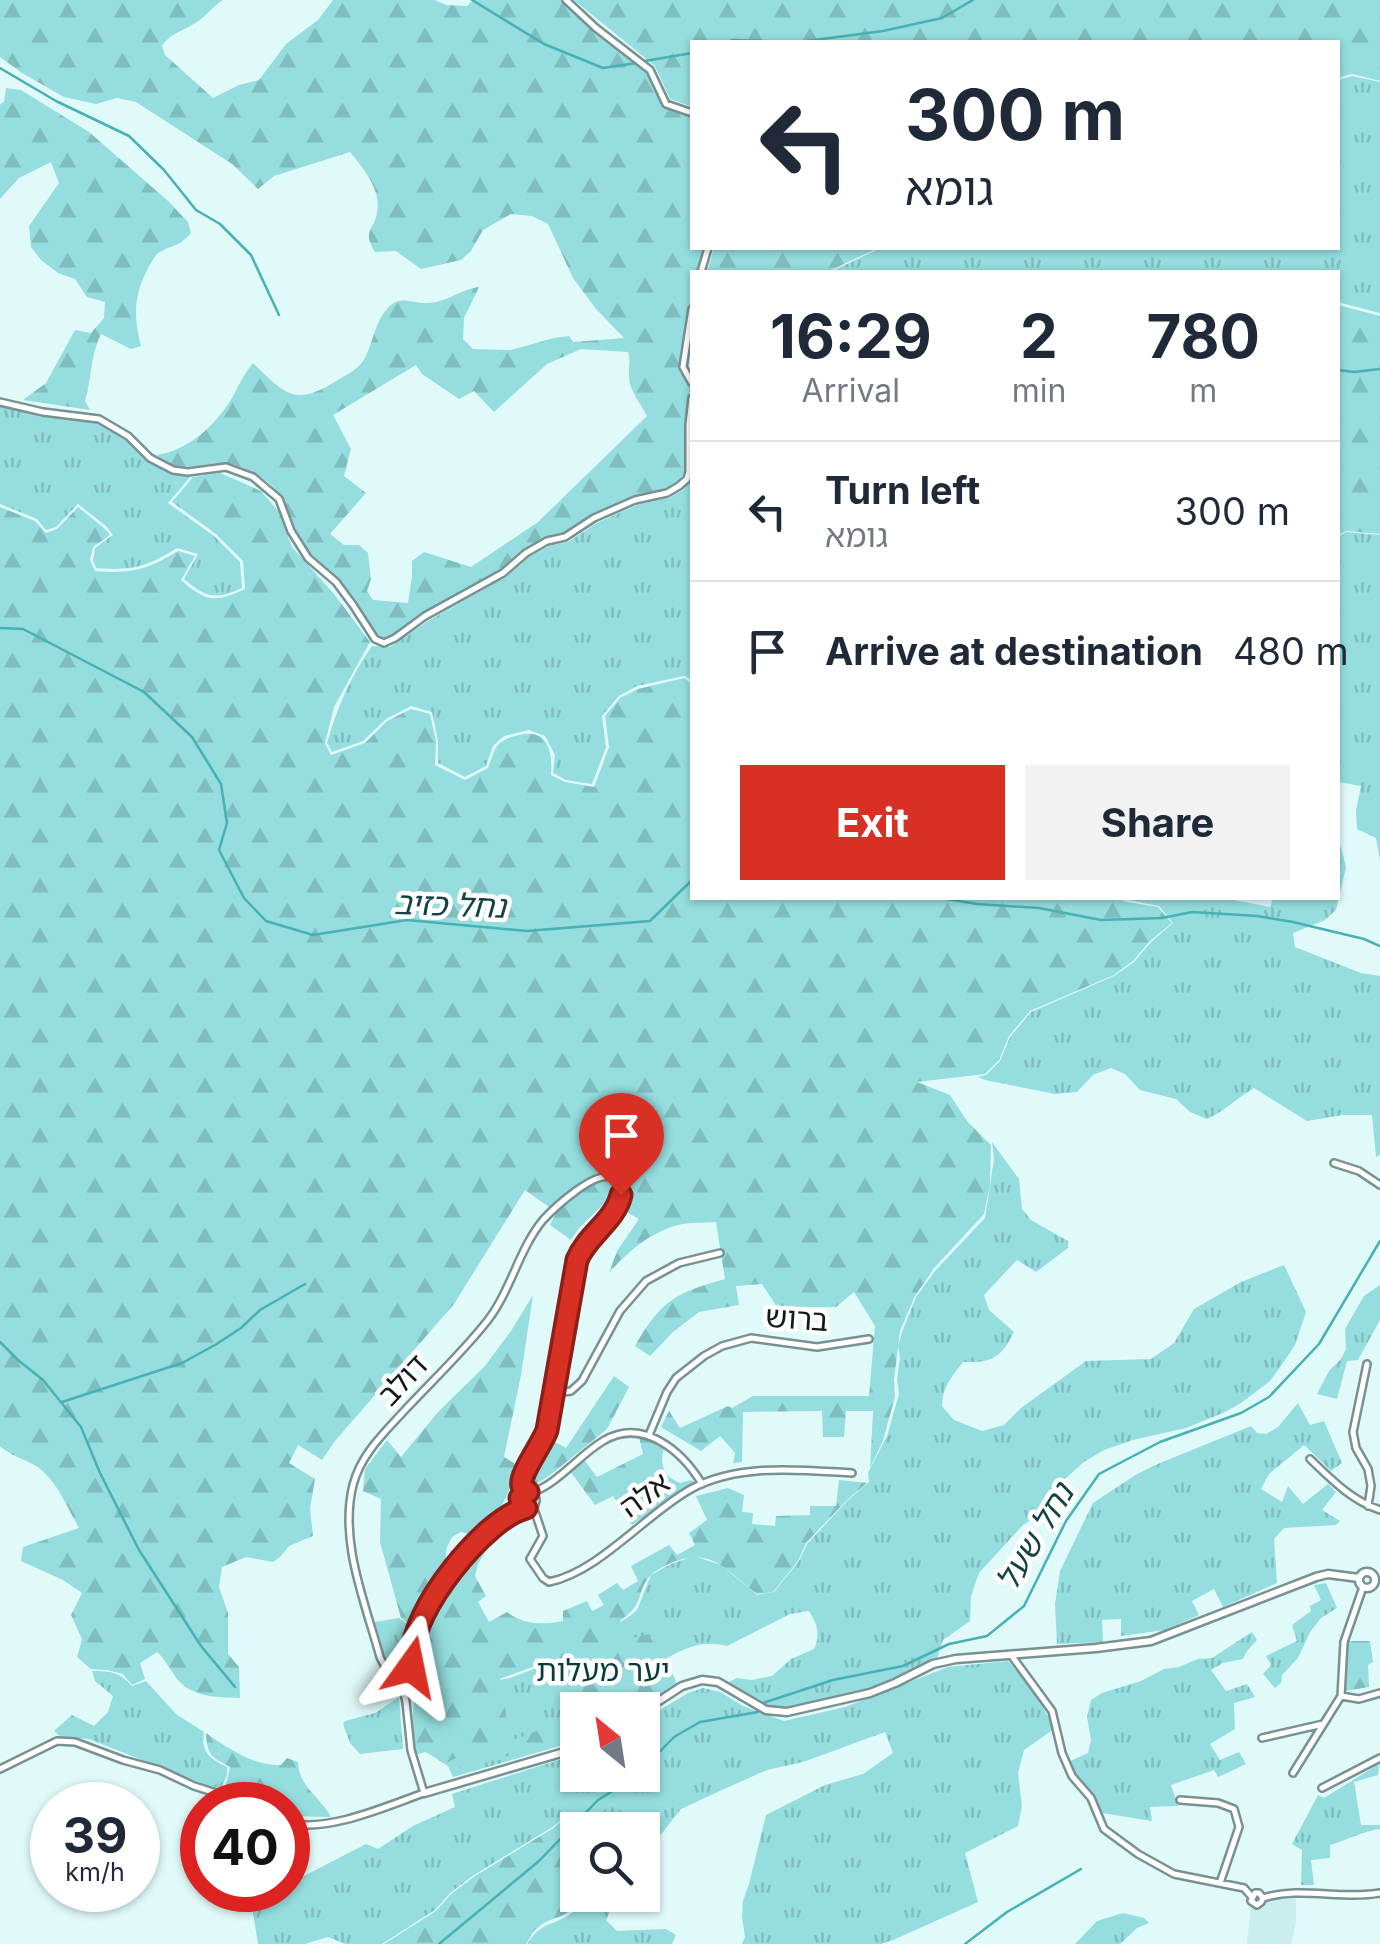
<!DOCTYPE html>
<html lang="en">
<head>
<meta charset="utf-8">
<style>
  body { margin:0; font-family:Inter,"Noto Sans Hebrew",sans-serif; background:#f2f2f3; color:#1f2937; height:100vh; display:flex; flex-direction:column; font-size:38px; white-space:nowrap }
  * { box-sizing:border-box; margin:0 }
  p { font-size:32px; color:#747a83 }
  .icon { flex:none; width:55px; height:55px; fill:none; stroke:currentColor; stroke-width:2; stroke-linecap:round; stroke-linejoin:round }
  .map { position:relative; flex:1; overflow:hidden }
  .panel { position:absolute; left:690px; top:270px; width:650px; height:630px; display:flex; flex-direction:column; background:#fff; border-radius:0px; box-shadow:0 2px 8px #0004 }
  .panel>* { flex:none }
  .banner { position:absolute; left:690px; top:40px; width:650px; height:210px; border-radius:0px; box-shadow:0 2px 8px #0004; background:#fff; color:#1f2937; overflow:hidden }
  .needle { width:65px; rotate:330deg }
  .buttons { position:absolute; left:560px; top:1692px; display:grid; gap:20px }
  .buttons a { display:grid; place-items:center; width:100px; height:100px; border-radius:0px; background:#fff; box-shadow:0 2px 8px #0004; font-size:50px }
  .speed { position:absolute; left:30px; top:1782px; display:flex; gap:20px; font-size:50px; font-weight:700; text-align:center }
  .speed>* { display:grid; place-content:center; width:130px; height:130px; border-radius:50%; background:#fff; box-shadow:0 2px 8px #0004; line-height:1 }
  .speed small { font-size:25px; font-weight:400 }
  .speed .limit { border:15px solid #d22; background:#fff; color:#111 }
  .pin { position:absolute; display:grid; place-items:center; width:85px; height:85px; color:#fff; margin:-102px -42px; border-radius:50% 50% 50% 0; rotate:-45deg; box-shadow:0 0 10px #0007 }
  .pin .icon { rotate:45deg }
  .me { position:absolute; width:110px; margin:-55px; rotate:12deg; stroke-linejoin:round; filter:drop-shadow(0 0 8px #0008) }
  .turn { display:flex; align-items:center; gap:35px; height:210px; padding:0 50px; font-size:45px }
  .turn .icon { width:130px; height:130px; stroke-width:2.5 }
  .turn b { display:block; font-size:70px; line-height:85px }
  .eta { display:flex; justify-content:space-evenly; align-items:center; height:170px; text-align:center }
  .eta b { font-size:60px; font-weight:700; line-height:70px }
  .action { display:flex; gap:20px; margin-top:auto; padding:20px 50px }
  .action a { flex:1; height:115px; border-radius:0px; background:#d93025; color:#fff; font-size:40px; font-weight:700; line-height:115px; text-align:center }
  .action a+a { background:#f2f2f3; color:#1f2937 }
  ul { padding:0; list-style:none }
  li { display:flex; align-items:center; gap:30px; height:140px; padding:0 50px; border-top:2px solid #e0e1e3 }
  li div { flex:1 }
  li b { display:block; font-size:38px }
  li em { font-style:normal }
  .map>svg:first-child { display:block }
</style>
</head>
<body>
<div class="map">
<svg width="1380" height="1944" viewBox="0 0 1380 1944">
  <defs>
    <pattern id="grass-tufts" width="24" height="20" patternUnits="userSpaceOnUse" patternTransform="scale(2.5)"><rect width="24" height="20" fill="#95ddde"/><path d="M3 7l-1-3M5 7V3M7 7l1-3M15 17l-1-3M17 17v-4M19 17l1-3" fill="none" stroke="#7fbdbe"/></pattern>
    <pattern id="forest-firs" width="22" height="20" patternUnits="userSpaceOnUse" patternTransform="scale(2.5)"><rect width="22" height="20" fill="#95ddde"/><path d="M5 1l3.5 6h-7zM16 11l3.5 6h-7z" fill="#7fbdbe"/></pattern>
  </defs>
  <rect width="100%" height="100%" fill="#e0fafa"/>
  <path fill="#cbefef" d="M1252,1893L1296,1899V1923L1291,1944H1247Z"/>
  <path fill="url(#grass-tufts)" d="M1352,76L1380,82V313L1338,302V272H830L881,248H1338V80Z
    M0,406L33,414L103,423L164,471L179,475H192L168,503L214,536L240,562L242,588C216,600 206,598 184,579L198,554L177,548C147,567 132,571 96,568L93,560L95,548L113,535L106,526L78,504L56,527L46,530L37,519L0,504Z
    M692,479V680L684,676L637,686L619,696L602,716L606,747L592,784L566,780L553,773L555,755L545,736L529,730L504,736L493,746L486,766L465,777L438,763V741L432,712L411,706L386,719L363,741L332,752L327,743C337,707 351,676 372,646L390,647L428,621L506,577L529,557L549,546L568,542L597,523L637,505L669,498L683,490Z
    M1346,532L1380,535V860L1376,838L1357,829L1356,810L1361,786L1338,782V537Z
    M1340,843L1346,867L1336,910L1325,920L1293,933L1295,947L1361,973L1380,976V1155L1376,1157L1372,1115H1343L1307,1121L1254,1088C1237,1098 1225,1111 1207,1119L1190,1112L1176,1099L1140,1090L1125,1074L1111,1068L1093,1075L1077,1092L1055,1094L985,1080L978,1077L986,1075L1000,1061L1010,1037L1031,1012L1114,976L1134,962L1151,942L1173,923L1159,906L1119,898H1233L1234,900L1270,907L1273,898H1338V844Z
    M992,1142L1019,1179L1022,1209L1031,1220L1068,1241V1248L1036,1272L1017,1260L984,1295L989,1310L1014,1332C1001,1358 992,1363 963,1362C952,1376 942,1388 942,1406L954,1420L982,1431L1004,1425L1021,1408L1086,1361L1151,1359L1174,1343L1194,1309L1241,1282L1284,1265L1306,1312L1295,1345L1281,1366L1270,1381L1241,1403L1223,1413L1186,1428L1133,1440L1104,1450L1084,1462L1065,1479L1041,1514L1023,1525L979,1573L971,1596L970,1621L943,1640L937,1658C897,1682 855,1696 809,1704C797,1706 782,1710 770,1707C754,1704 741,1692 729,1682L737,1678L752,1680L772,1676L791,1659L814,1649C821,1634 817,1624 809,1611L790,1614L727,1646C705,1640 685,1647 666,1659L677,1684L638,1710H578L577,1741L453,1777L448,1766L426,1752L425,1718L490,1682L510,1678L531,1670L591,1640L627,1618L637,1610L651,1575L671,1564L694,1556L721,1565L757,1595L774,1592L799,1561L807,1544L848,1500L869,1482L868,1473L887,1436L899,1394L897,1379L900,1357L898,1346L902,1332L916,1297L935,1271L985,1218L994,1159Z
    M1380,1285V1320L1358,1360L1347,1361L1337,1399L1317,1394L1329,1371L1341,1359L1346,1349L1345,1329L1364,1296Z
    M1298,1403L1310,1425L1324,1421L1342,1463L1331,1471L1304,1445L1269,1474L1261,1489L1282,1502L1288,1486L1303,1504L1328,1484L1336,1492L1322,1510L1340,1521L1336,1525L1284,1528L1274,1539L1277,1583L1223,1607L1214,1589L1192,1601L1199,1615L1165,1630L1121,1636V1619L1102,1620L1103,1642L1057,1644L1055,1604L1060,1571L1093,1503L1137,1474L1160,1463L1251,1426L1257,1433L1266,1434L1278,1427Z
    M1326,1583L1337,1608L1321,1618L1310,1632L1298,1658L1282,1675L1281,1683L1275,1688L1263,1674L1271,1665L1266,1656L1297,1641L1292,1625L1311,1611L1310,1606L1321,1600L1314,1585Z
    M399,1618L413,1628L408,1653L404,1662L392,1667L384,1657L375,1622Z
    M1252,1632L1257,1640L1247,1651L1243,1659L1223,1663L1211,1670L1226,1691L1247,1684L1255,1697L1234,1703L1235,1729L1210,1744L1220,1760L1239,1752L1246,1764L1218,1777L1214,1770L1171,1785L1178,1806L1150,1807L1152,1821L1102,1813L1104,1826L1093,1797L1076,1776L1068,1762L1088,1753L1091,1740L1087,1717L1091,1700L1102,1693L1141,1681L1164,1669L1179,1667L1198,1659L1212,1658Z
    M1008,1661C1027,1683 1043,1702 1054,1729L1024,1750L1018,1773L1022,1806L1018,1826L965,1853L978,1902L893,1940L881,1944H742L745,1937L742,1917L743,1901L749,1884L766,1815L825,1785L863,1774L893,1753L885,1732L803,1762L767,1770L722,1790L681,1809L659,1837L643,1842L642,1830H615L619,1822L591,1827L569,1814L551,1828L474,1875L450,1893L435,1910L382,1944H345L328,1937L305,1944H258L253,1913L269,1890H288V1881L300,1878L366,1844L378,1849L413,1826L455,1807L452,1794L577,1754L578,1775H642L643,1720L688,1693L703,1688L720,1692L743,1706L784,1721L845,1707L948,1667Z
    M92,1671C111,1671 119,1672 132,1686L146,1681L176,1714L204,1732C201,1753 209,1758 227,1767V1775L221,1788L205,1785L89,1739L61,1737L54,1731L72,1715L94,1726L108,1712L113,1696L95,1681Z
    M399,1697L403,1749L360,1754L350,1743L343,1724L345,1721L375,1713Z
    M1379,1764L1378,1775L1354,1782L1361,1825H1380V1829C1363,1831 1347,1840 1330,1845V1858L1311,1860L1314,1885H1301L1302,1850L1292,1844L1318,1795L1324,1798Z
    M584,1895H621L614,1902L606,1920L617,1931L666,1929L676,1935L672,1944H527C542,1919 559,1926 575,1910C576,1909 584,1896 584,1895Z
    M1123,1913L1144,1918L1149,1923L1137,1928L1120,1944H1075L1097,1921Z"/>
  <path fill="url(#forest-firs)" fill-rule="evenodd" d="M0,0H223C213,6 206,16 197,22C184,31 170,33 162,46L165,55L213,98L239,85L259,80L286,44L318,20L333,0H435L446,5L467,6L473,0H561L594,30L648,73L664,106L672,111L692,117V248H705L698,272H692V293L679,368L691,385L685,424L686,471L677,483L666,490L634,497L593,515L564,534L546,537L524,550L501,570L423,613L394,635L382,638L378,636C366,616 354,595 338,579C328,569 317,562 309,552C285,521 293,493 252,472C243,467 233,463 223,463C199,463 177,475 157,455C189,450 216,425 232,398C239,385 244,374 253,363C286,395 295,407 338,380C346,375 358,369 363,361C374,344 374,320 390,306C402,295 414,304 427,303C446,303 461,289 479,287L464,318L463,339L473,349L511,350L554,338L569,336L573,342L624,338L596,309L573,278L548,224L532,216L511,214L483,230L471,251L461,260L421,269L396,251L375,252C362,230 373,233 377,213C382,190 363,168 350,152L274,176L258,189L232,164L136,102L117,98L96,104L64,97L22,73L0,57ZM581,349L628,352C631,362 628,367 629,377C629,390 641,404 647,416L538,522L471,567L424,552L412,561V576L408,603L373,600L367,591L371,579L368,553L359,545H344L330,534L366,493L344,476L351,449L333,415L416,365L422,374L459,399L474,391L494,412L547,364Z
    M574,0H1380V81L1352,74L1338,78V42H692V107L670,99L655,66Z
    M6,88L21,90L89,132L168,201L188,222L191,233C177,249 171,244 157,254C154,257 151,263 148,268C134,295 133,316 141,346L131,349L101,334C90,357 92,377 85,401L90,410L23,400L46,383L75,330L91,333L104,318L105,302L87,297L75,279L58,273L41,260L31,247L29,226L59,183L51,162L19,178L0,199V104L4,102Z
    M714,248H878L827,272H707Z
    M1338,305L1380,316V534L1346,531L1338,535Z
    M220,473L261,491L280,513L292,547L334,594L370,642L334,707L325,743L331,755L365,743L387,721L411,709L430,714L436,741L435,765L465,780L488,768C491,761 493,752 497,746C503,739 510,737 519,735C548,728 553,752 551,775L565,782L594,787L609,747L605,716L620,698L638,689L684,678L692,684V898H1116L1127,902L1158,907L1172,923L1150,941L1133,961L1114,975L1030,1011L1009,1036L999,1060L985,1074L917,1082L950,1095L967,1121L991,1145L990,1184L984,1214L935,1267L915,1296L900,1331L894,1380L895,1396L883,1441L870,1468L873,1411H846L844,1437H823L822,1411L743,1412L742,1462L733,1463L735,1453L720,1436L701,1451L661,1427L669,1411L680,1428L728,1406L732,1408L753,1396H869L875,1326L854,1292L836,1307H777L762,1284L736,1286L739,1305L699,1312L673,1332L650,1356L635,1346C660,1301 677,1292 725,1279L716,1222C705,1223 694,1222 683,1224C654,1229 627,1252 609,1273L617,1251L639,1219L607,1201L579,1228L571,1240L550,1225L556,1212L525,1190L454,1304L335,1441L322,1460L298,1445L289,1463L315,1479L310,1509L313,1536L289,1546L280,1557L273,1562L246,1557L222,1567L219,1587L228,1613V1654L239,1667L240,1698C217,1697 193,1698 177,1679C170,1670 166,1660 157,1652L140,1663L145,1679L132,1685L123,1674L107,1670L91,1669L77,1657L82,1639L71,1615L82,1593L63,1580L21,1561L23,1547L79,1528C67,1507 57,1480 36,1466C24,1459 11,1456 0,1446V507L35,521L46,533L57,529L78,507L104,528L110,535L93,547L90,560L95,571C131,574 147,570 178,551L195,556L181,580C206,602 214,603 245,589L243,561L216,534L172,502L193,477Z
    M533,1295L521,1375L504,1457L519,1466C504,1501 506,1508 474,1535L461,1532L452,1537L447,1547L444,1568L429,1591L413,1626L401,1618L380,1542L381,1499L363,1491L365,1469L387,1440L401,1457L438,1412L485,1366L511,1331Z
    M614,1376L629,1387L607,1429L549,1476L534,1485L530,1481V1476L553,1441L566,1448Z
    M639,1437L659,1444L664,1449C659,1465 664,1477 680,1483L691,1480L695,1482L632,1525L613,1496L595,1505L570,1471L584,1460L597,1477L643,1454Z
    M839,1480L867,1483L848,1499L806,1543L798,1561L773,1592L757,1594C730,1574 713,1547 676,1561C668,1564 655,1570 649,1577C635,1596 645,1603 620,1621L630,1639L649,1634L673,1680L626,1710H578L577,1734L452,1773L493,1743L511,1741L570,1718L563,1682L552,1686L543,1663L500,1679L503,1682L507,1728L489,1742L448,1762L425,1752L416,1755C412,1722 409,1703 424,1673L417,1657C435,1610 451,1564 495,1535L478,1564L475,1576L486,1596L478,1602L489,1622L507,1612C524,1625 542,1625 563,1621V1611L587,1601L592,1611L604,1605L598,1595L617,1583L623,1590L638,1581L631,1566L669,1545L677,1555L695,1545L689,1533L707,1520L696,1496L728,1488L744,1495L742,1512L753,1513L752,1524L775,1526L776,1516L810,1515V1506H836Z
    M1348,1641H1370L1373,1662L1368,1665L1369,1687L1345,1691Z
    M206,1733C228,1748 253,1766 281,1765L287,1758L298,1762C299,1788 321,1797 331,1817L288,1816V1805H249L236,1793L225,1790L230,1767C212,1757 207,1756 206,1733Z
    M569,1815L591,1828L618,1823L613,1830H578V1895H583C565,1924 554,1912 535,1930C533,1931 527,1942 526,1944H384L436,1911L451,1894L475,1876L552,1829Z"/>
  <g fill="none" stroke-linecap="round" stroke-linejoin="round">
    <path stroke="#47b1b3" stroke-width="2.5" d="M472,0L544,44L603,68L637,63
      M726,42L733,40L799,42L883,31L942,18L973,0
      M645,61L692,53
      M0,68L56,101L129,136L164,170L196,210L220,224L251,255L279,315
      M1338,370L1354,372L1380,369
      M0,628L23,629L144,692L192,737L221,784L227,823L219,850L244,898L266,921L313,935L407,920L527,931L650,921L692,880
      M941,898L977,904L1039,908L1101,920L1162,918L1192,912L1257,916L1293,922L1364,939L1380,946
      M0,1342L18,1360L43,1380L81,1427L100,1473L139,1550L201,1646L235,1687
      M62,1402L182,1363L215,1345L241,1328L260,1310L305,1284
      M763,1703L833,1680L903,1666L949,1644L987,1636L1024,1606L1066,1521L1099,1474L1160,1442L1241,1413L1269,1397L1319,1344L1380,1241
      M642,1770L674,1737L700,1722L758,1712
      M439,1944L539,1861L598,1800L638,1775
      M965,1944L1007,1912L1081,1869"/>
    <defs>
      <path id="minor" d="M566,0L596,28L650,70L666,104L692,113
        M701,272L708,248
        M692,309L683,367L692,383
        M0,402L43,412L99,419L128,436L150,458L173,470L188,472L226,467L253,477L279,499L291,531L308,558L336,582L353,605L375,639L384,643L395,638L425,616L503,573L526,553L547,541L565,537L594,518L635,500L667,493L679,486L687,479L689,472V425L692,398
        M1334,1163L1359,1171L1380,1185
        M1367,1364L1353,1432L1356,1448L1368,1469L1371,1486L1368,1506
        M554,1393L571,1391L582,1381L620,1311L646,1281L679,1263L720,1253
        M649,1435L667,1392L676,1378L704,1356L722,1346L751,1338L817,1347L869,1339
        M1310,1459C1332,1480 1351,1500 1380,1510
        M531,1493C559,1483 578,1456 603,1441C643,1417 682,1451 702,1484
        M535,1503L534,1509L543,1536L530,1559L543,1578L549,1582C599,1572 647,1513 691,1489C739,1463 800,1470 852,1473
        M1011,1655L1052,1711L1062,1753L1072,1776L1091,1798L1104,1829L1138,1854L1174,1874L1244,1888L1251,1896
        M389,1670L401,1671
        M400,1682L386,1669L380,1657C365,1602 339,1541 353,1485C361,1454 384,1433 405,1410C432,1381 463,1352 488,1320C511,1290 519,1249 543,1220C554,1208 596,1169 612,1178C640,1195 599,1227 588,1240C583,1246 580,1252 577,1260L547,1430C539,1457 520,1469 520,1498
        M1341,1696L1359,1699L1380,1693
        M1262,1738L1323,1724
        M0,1769L57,1741L75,1742L123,1760L160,1770L194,1786L232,1798L242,1805
        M1293,1773L1341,1696L1344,1642L1363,1587
        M1322,1788L1380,1758
        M1180,1800L1218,1803L1234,1809L1239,1827L1220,1883
        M288,1823C330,1832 384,1807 424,1793
        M1263,1898L1259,1893H1255L1251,1901L1257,1905L1261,1902L1263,1898C1300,1886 1341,1900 1380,1893"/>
      <path id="tertiary" d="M520 1500a8 8 0 1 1 16 0a8 8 0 1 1-16 0Z
        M407,1667L422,1622L444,1580L472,1545L514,1509L520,1501
        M399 1678a11 11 0 1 1 22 0a11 11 0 1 1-22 0Z
        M402,1685L406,1702L411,1750L424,1793"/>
      <path id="secondary" d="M1359 1580a8 8 0 1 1 16 0a8 8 0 1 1-16 0Z
        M642,1712L682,1686L702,1680L718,1682L766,1710L787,1712L870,1693L895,1683L933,1664L956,1659L1096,1648L1151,1641L1316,1577L1328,1574L1359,1578
        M424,1793L578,1748"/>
    </defs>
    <use href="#minor" stroke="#799191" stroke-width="10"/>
    <use href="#tertiary" stroke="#799191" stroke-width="10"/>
    <use href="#secondary" stroke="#799191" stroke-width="11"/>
    <use href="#minor" stroke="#fff" stroke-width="5"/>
    <use href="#tertiary" stroke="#fff" stroke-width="5"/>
    <use href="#secondary" stroke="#fff" stroke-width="6"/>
  </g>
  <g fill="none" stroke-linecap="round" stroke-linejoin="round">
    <defs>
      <path id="route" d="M411,1667L418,1670C416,1665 413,1659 413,1654C410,1612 485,1518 526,1508L521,1504L520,1498L523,1494L528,1492C526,1490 523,1488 522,1486C518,1476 543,1443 547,1430L577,1260C587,1235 615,1221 621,1195"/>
    </defs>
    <use href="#route" stroke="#8d1f18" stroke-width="25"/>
    <use href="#route" stroke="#d93025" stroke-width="18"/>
  </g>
  <g text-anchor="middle" stroke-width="9" stroke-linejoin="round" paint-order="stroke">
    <g font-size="30" fill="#111b1b" stroke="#fff">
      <text transform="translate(797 1319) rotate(4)" y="10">ברוש</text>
      <text transform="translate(403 1380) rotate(-47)" y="10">דולב</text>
      <text transform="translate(645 1495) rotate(-36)" y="10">אלה</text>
    </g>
    <g font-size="30" fill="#083b3c" stroke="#fff">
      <text x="603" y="1681">יער מעלות</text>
    </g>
    <g font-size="32" font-style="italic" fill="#134344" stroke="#fff">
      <text transform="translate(450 905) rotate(2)" y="11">נחל כזיב</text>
      <text transform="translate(1035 1537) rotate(-59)" y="11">נחל שעל</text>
    </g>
  </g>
</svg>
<div class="buttons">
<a><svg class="needle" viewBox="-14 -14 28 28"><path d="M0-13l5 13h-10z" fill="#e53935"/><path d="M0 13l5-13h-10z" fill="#747a83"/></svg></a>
<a><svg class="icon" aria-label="search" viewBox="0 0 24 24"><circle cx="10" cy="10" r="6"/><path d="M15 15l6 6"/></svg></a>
</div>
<div class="speed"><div>39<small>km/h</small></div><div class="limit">40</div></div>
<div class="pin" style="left:621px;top:1195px;background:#d93025"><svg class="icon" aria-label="arrive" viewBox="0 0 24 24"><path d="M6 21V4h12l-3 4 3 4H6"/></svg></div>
<svg class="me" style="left:411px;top:1667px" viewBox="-20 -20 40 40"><path d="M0-17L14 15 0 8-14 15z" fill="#d93025" stroke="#fff" stroke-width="4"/></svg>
<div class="banner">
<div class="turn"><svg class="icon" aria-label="left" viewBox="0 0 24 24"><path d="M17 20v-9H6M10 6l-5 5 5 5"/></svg><div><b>300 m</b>גומא</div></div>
</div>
<section class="panel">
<div class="eta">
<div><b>16:29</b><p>Arrival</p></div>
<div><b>2</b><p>min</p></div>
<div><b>780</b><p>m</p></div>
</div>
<ul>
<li><svg class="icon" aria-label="left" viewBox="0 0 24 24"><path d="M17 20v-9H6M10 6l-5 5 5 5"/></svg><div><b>Turn left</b><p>גומא</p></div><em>300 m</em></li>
<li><svg class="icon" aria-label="arrive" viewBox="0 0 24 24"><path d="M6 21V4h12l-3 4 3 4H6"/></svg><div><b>Arrive at destination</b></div><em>480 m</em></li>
</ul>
<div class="action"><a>Exit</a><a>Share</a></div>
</section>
</div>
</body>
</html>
